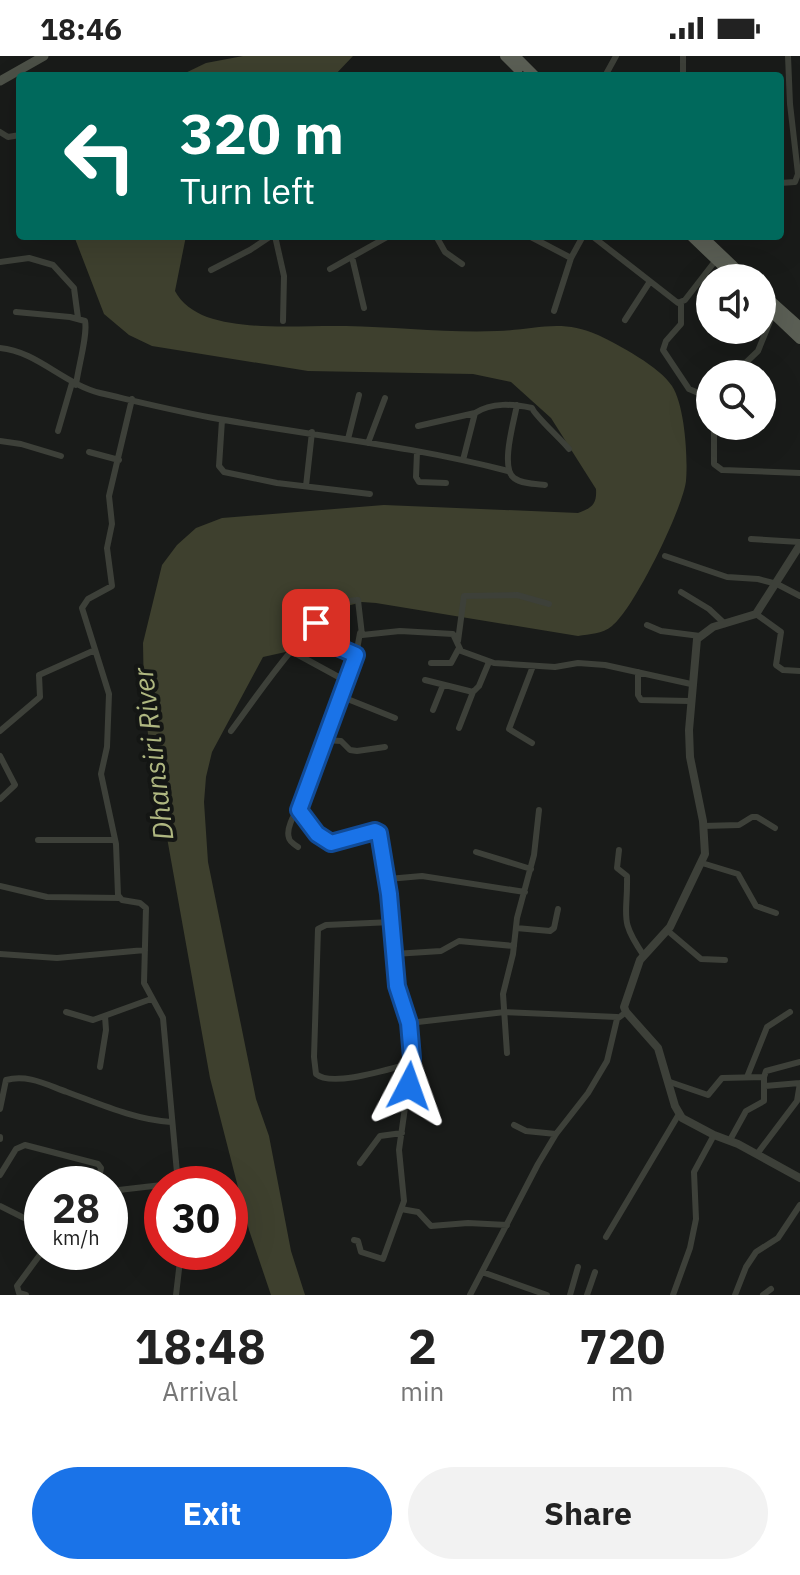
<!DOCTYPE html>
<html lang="en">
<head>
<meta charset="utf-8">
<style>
  body { margin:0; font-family:"IBM Plex Sans",sans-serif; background:#f2f2f2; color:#222; height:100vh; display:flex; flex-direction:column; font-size:30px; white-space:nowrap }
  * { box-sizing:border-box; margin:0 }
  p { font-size:26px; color:#767676 }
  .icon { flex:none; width:44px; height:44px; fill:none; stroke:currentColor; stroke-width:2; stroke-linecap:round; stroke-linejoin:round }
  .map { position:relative; height:1239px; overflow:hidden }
  .drawer { display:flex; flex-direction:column; background:#fff; flex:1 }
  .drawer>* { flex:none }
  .guide { position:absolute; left:16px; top:16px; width:768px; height:168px; border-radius:8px; box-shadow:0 8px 32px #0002; background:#00695c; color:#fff; overflow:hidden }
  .fabs { position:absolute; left:696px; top:208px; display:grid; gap:16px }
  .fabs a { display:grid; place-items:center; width:80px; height:80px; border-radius:50%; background:#fff; box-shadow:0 8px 32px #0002; font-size:40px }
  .speed { position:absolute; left:24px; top:1110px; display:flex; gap:16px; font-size:40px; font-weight:700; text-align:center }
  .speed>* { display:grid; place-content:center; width:104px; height:104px; border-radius:50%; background:#fff; box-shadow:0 8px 32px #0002; line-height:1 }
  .speed small { font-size:20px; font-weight:400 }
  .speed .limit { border:12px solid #d22; background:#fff; color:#111 }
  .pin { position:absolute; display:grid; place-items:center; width:68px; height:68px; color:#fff; margin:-34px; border-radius:16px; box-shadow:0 4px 12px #0006 }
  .me { position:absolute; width:88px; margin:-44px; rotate:4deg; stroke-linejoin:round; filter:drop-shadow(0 0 6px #0008) }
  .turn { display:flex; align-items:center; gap:28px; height:168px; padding:0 32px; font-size:36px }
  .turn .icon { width:104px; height:104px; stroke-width:2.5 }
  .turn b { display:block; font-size:56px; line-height:68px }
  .eta { display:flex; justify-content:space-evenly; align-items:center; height:136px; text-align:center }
  .eta b { font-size:48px; font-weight:700; line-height:56px }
  .primary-button { display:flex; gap:16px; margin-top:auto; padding:16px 32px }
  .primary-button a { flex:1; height:92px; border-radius:48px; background:#1a73e8; color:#fff; font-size:32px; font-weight:700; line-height:92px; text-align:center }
  .primary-button a+a { background:#f2f2f2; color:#222 }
  .status { display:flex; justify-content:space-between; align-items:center; height:56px; padding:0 40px; background:#fff; direction:ltr }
  .status svg { height:22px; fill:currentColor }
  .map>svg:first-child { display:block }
</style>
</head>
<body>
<div class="status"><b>18:46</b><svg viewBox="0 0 49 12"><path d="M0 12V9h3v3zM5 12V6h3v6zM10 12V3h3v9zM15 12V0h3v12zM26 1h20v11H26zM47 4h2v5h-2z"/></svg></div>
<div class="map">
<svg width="800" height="1239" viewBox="0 0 800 1239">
  <rect width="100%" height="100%" fill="#191b19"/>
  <path fill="#3e402e" d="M243,0H353L334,20H179L206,7Z
    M74,180H186L175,235C181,247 194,256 207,261C247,275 304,269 346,270C395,271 449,277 497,275C535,274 561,262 598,279C619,289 660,311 672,330C685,350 688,402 686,425C683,452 634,553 612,570C602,578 590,578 578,580L376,547L362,546L347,550L326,563L290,595L263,601L212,696L206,721L204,746L208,806L256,1043L269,1080L291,1195L305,1239H271L249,1174L210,1022L166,776L152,715L144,641L143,587L162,509L177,489L196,472L222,462L384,449L578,457C592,452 597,448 596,433L551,362L511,326L473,318L308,315L152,290L129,279L104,258Z"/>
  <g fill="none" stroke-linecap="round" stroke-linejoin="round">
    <path stroke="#3d4039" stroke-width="6" d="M683,0V20
      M605,20L616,0
      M0,76L8,81L20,79
      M780,127L795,126L798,118L790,48L788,0
      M275,180L284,220L283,265
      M436,180L445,196L462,208
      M529,180L571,202L554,255
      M592,180L678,247L685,244L716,204
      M352,201L364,252
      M571,202L583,180
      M0,206L29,202L53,209L74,232L78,262
      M330,213L389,180
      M211,214L250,194L271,180
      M681,247V268L666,285L663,294L689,333L710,342
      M16,256L70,261L85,265C88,278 78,312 76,329
      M625,264L649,227
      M0,292C36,295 64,328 100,337C139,346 179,356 219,363C315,380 413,390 508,415
      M734,318L758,295L773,258
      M132,343L109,440L112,468L107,492L112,530L88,543L82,552L109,638L107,691L101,718L116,788L118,839L122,844L140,847L146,852L144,927L163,962L178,1128
      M517,349C514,365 500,412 514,422C522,428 536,428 545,429
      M222,364L219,410L224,416L277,427L370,438
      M418,370L475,357
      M714,370V408L722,414L800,417
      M58,375L72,327
      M348,383L359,339
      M0,385L21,388L61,400
      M368,387L385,342
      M89,396L119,404
      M417,396L416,421L419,426L446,427
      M463,404L475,357C492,346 513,348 532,352C535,360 561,383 569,393
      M306,430L312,376
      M751,483L800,486
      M665,500L727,521L758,523L777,528L800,540
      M681,536L709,553L725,568
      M756,558L781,576L776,609L783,614L800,615
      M316,567L331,588L356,599
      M647,569L661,575L700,580
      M458,585L464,540L517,539L549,548
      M291,595L346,625
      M431,607H451L459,592
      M638,616V639L641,644L689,645
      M425,624L473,636L479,630L489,606
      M340,640L395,662
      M433,654L443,629
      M459,672L473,636
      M0,675L40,641L39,619L95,594
      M231,675C254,645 321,541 358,544L362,579L400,575L453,578L461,595L494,607L555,611L578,607L605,609L691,628
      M324,684L341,685L350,694L357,695L385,691
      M532,687L509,673L533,610
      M0,700L15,729L0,743
      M703,770L739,769L752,761H757L775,772
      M38,784H115
      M298,791C295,789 289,785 289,782C286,774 293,758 299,754
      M619,794L617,812L627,820C628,862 618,862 644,900
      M476,796L531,813
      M702,807L738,818L756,850L776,857
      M388,823L422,820L525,836
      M0,830L47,841L120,842
      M392,866L326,869L318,873L314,1001L316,1018C332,1032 392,1012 412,1007
      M516,872L550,875L554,872L558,853
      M668,875L701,903L725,904
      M0,898L57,902L145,894
      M394,898L441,895L459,885L514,890
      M66,956L93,964L151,943
      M409,967L505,956L617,961
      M507,997L503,938L513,898L517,862L534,799L539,754
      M100,1011L106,974L105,960
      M747,1021L767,971L790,956
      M667,1025L708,1039L722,1022L764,1021
      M765,1030L800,1027
      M0,1053L6,1024C28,1018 47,1029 67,1036C100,1048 136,1064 171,1066
      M514,1069L526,1075L556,1078
      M0,1081V1083
      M730,1084L746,1055L764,1045V1021L766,1015L800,1006
      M757,1098L797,1045L800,1027
      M360,1107L380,1080L402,1077
      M0,1119L16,1093L25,1089L98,1108L101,1112L98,1128
      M110,1135L162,1129
      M0,1150L42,1171
      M401,1153L418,1156L431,1170L468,1167L507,1169
      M606,1181L679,1058
      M354,1184L358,1185L361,1196L383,1203L404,1145L399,1094L412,1002L409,967L397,930L389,838L379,777L375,775L331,787L315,776L299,752L356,599L360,577
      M482,1216L547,1239
      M26,1239L19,1237L17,1230L42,1196
      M176,1239L181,1196
      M470,1239L538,1108L556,1078L588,1037L607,1005L617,963L626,956
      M570,1239L578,1211
      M587,1239L595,1216
      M673,1239L690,1192L696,1163L694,1116L714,1079
      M735,1239L746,1211L756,1196L778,1182L800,1149
      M763,1239L771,1233"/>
    <path stroke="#3d4039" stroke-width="8" d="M800,489L756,558L713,571L697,583L689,674L690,701L703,765L705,798L670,871L640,904L624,951L626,956L658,992L675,1050L682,1062L714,1079L738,1088L800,1122"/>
    <path stroke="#4c5047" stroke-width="9" d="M0,25L44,0"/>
    <path stroke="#5b5f55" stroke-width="10" d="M505,0L518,13
      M515,0L535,20
      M691,180L735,222
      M702,180L746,222
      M762,237L800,271
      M762,247L800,283"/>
  </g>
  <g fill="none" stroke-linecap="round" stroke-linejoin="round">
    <defs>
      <path id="route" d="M316,567L331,588L356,599L299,754L317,778L331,787L375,775L379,777L389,838L397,930L409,967L412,1002L409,1030"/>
    </defs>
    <use href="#route" stroke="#114b97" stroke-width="20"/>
    <use href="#route" stroke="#1a73e8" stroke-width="14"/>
  </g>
  <g text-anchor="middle" stroke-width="8" stroke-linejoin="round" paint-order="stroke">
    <g font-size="28" font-style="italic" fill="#afb780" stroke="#141614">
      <text transform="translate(153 698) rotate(-97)" y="10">Dhansiri River</text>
    </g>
  </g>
</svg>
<div class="fabs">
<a><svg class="icon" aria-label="sound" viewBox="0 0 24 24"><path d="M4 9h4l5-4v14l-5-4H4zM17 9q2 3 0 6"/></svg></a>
<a><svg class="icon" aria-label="search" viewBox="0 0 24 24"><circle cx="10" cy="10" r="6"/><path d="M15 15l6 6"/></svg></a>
</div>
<div class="speed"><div>28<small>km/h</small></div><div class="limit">30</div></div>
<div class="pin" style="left:316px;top:567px;background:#d93025"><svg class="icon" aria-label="arrive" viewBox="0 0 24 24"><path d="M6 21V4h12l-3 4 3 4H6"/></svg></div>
<svg class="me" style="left:409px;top:1030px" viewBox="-20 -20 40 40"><path d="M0-17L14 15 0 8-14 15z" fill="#1a73e8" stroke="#fff" stroke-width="4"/></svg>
<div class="guide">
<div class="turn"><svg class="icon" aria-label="left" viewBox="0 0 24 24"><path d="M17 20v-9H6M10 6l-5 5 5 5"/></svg><div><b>320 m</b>Turn left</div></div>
</div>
</div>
<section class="drawer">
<div class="eta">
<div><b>18:48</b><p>Arrival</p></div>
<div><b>2</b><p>min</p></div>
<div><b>720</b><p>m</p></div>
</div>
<div class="primary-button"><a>Exit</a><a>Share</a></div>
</section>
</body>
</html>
